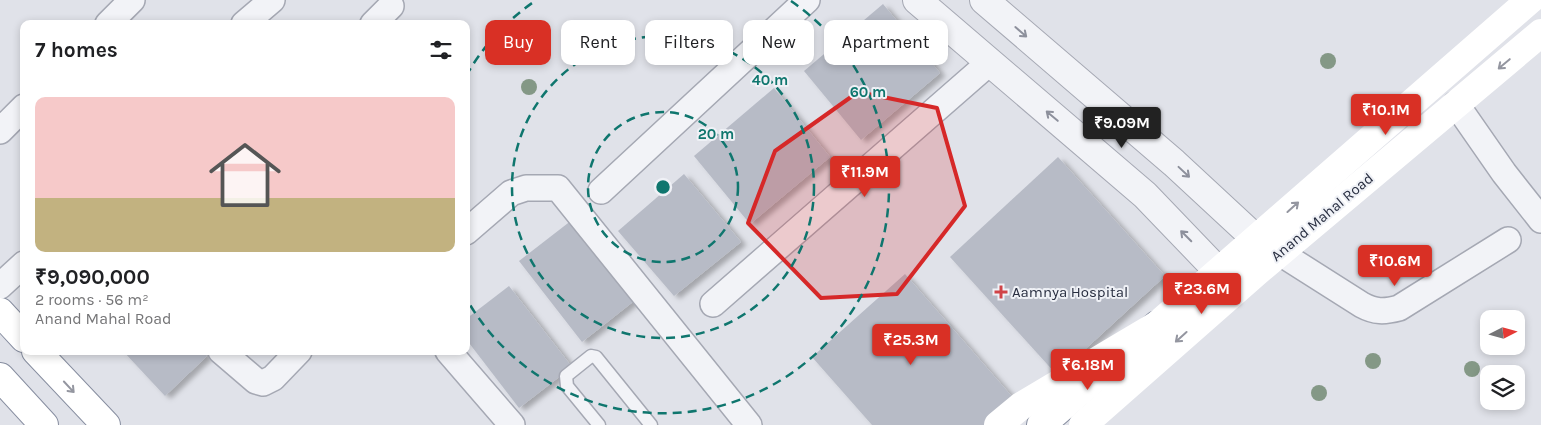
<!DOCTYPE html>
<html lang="en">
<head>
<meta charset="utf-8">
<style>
  :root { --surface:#fff; --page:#f2f2f2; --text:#202124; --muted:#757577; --accent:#d93025 }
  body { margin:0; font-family:Karla,sans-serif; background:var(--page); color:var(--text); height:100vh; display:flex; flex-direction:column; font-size:19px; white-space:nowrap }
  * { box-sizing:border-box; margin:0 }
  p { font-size:16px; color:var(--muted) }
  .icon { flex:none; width:28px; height:28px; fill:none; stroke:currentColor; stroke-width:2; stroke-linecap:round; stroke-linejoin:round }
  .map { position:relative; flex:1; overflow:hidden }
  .details { position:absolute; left:20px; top:20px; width:450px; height:335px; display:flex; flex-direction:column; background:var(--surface); border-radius:10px; box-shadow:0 2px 8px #0003 }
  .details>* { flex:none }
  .guide { position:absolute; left:485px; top:20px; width:475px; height:45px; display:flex; gap:10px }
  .needle { width:32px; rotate:84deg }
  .controls { position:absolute; left:1480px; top:310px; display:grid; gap:10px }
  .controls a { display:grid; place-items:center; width:45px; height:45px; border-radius:10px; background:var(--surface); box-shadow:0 2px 8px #0003; font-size:25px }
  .price { position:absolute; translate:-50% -42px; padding:0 11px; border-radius:5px; background:var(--accent); color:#fff; font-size:16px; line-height:32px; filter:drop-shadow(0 1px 2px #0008) }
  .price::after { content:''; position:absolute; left:50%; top:30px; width:15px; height:11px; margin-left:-8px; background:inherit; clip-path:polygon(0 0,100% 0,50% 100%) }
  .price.on { background:#222; color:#fff }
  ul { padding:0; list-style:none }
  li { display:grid; align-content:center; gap:10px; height:265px; padding:0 15px }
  li span { display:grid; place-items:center; height:155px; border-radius:10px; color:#555 }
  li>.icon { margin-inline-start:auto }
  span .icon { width:90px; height:90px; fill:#fffc; stroke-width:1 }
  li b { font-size:21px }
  h2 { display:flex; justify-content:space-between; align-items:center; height:60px; padding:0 15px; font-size:21px }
  .tag { padding:0 18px; border-radius:10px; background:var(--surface); box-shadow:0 2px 8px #0003; font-size:18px; line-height:45px }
  .tag.on { background:var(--accent); color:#fff }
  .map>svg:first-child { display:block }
  .building { fill:#b7bbc6; filter:url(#shadow) }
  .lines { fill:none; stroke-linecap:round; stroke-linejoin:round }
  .service-casing { stroke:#a5a8b3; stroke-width:15 }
  .minor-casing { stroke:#a5a8b3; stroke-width:28 }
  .tertiary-casing { stroke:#a5a8b3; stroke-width:30 }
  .trunk-casing { stroke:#878ea0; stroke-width:30 }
  .service { stroke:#f2f3f7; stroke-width:12 }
  .minor { stroke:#f2f3f7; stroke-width:25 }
  .tertiary { stroke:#f2f3f7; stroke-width:28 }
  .secondary { stroke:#fff; stroke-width:28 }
  .trunk { stroke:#fff; stroke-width:28 }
  .tree { fill:#849886 }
  .oneway { stroke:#8d909c }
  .oneway2 { stroke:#9496a0 }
  .marked { fill:#d62828; fill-opacity:0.2; stroke:#d62828; stroke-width:4; stroke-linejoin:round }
  .ring { fill:none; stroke:#0f766e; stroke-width:2.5; stroke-dasharray:9 6 }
  .poi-dot { fill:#d04347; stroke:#eff1f6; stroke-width:2 }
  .labels { text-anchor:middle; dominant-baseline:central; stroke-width:4; stroke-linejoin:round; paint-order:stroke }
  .street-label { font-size:15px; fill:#282e40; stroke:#eff1f6 }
  .poi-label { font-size:15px; fill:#282e40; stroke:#eff1f6; text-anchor:start }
  .centre { fill:#0f766e; stroke:#eff1f6; stroke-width:2.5 }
  .ring-label { font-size:15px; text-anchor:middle; font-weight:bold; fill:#0f766e; stroke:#eff1f6; stroke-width:4; stroke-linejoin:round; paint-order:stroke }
</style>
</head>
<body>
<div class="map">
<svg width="1541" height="425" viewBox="0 0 1541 425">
  <defs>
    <filter id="shadow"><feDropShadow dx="5.5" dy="3" stdDeviation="2.5" flood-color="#0004"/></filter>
  </defs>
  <rect width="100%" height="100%" fill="#e0e2e9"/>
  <g class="building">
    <polygon points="883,4 940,73 861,140 804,71"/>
    <polygon points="774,88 830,157 750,224 694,156"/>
    <polygon points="1058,157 1165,276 1057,375 950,257"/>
    <polygon points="684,174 741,242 674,296 618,231"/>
    <polygon points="572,220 634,301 582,342 519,261"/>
    <polygon points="905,274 1015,400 987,425 872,425 812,357"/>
    <polygon points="509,286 572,367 519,408 466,339 466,319"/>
    <polygon points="123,351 203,351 207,356 165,396"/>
  </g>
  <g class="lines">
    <g class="service-casing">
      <polyline id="service" points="599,425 567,386 566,376 591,356 596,357 651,425"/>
    </g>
    <g class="minor-casing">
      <g id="minor">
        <polyline points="108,24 132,0"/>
        <polyline points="244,24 272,0"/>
        <polyline points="373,24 391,6"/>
        <polyline points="1456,104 1504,173 1541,220"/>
        <polyline points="0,131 24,107"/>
        <polyline points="601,191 807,0"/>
        <polyline points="466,232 511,193 526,188 558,188 749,425"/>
        <path d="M 1280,253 L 1362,305 C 1375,312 1384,312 1399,308 L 1508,240"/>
        <polyline points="0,286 24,264"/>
        <polyline points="713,304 989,63"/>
        <polyline points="221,351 256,381 263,383 273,378 299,351"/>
        <polyline points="448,351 512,425"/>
      </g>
    </g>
    <g class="tertiary-casing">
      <g id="tertiary">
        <polyline points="917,0 1145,195 1219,272"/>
        <polyline points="984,0 1174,163 1256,239"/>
      </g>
    </g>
    <g class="trunk-casing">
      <g id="trunk">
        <polyline points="0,312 24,338"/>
        <polyline points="36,351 106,425"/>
        <polyline points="0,377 44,425"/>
        <polyline points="1041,425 1157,325"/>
      </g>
    </g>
    <use href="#service" class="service"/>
    <use href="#minor" class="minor"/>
    <use href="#tertiary" class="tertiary"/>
    <g class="secondary">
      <polyline points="998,425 1021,406 1157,325 1530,0"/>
      <polyline points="1083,425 1258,271 1541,33"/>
    </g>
    <use href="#trunk" class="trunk"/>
  </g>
  <g class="tree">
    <circle cx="1328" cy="61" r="8"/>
    <circle cx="529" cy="87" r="8"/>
    <circle cx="1373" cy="361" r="8"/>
    <circle cx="1472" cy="369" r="8"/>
    <circle cx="1319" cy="393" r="8"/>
  </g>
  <defs><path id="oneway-shaft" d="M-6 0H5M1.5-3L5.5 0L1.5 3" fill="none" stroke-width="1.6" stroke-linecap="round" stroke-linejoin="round" transform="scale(1.25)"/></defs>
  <g class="oneway">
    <use href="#oneway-shaft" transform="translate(1021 32) rotate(41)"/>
    <use href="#oneway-shaft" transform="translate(1052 116) rotate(-140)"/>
    <use href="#oneway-shaft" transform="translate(1184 172) rotate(43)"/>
    <use href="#oneway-shaft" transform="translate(1186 236) rotate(-135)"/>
  </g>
  <g class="oneway2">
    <use href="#oneway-shaft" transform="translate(1504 64) rotate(140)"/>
    <use href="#oneway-shaft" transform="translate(1293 207) rotate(-42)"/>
    <use href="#oneway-shaft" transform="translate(1181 337) rotate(138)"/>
    <use href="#oneway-shaft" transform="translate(69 387) rotate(47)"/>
  </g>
  <path class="marked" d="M 858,92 L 937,108 L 965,206 L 897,294 L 821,298 L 748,223 L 775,151 Z"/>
  <g class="ring">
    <circle cx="663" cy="187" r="75"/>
    <circle cx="663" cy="187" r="151"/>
    <path d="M466 76A226 226 0 0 1 535 1M791 1A226 226 0 1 1 466 298"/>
  </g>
  <path class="poi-dot" d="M998.5 284.5h5v5h5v5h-5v5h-5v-5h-5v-5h5z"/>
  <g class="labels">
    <g class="street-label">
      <text transform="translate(1322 217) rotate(-40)">Anand Mahal Road</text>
    </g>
    <g class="poi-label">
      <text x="1012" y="292">Aamnya Hospital</text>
    </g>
  </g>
  <circle cx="663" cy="187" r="8" class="centre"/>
  <g class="ring-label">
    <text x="770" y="85">40 m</text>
    <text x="868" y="97">60 m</text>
    <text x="716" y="139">20 m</text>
  </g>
</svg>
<div class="controls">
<a><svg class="needle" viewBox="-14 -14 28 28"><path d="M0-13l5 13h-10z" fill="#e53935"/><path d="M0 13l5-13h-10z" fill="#757577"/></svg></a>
<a><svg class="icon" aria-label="layers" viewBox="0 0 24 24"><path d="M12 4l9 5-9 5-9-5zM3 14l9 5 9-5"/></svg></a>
</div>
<b class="price" style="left:1386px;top:136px">₹10.1M</b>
<b class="price on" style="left:1122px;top:149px">₹9.09M</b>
<b class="price" style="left:865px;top:198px">₹11.9M</b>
<b class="price" style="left:1395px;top:287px">₹10.6M</b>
<b class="price" style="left:1202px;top:315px">₹23.6M</b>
<b class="price" style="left:911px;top:366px">₹25.3M</b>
<b class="price" style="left:1088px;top:391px">₹6.18M</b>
<div class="guide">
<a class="tag on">Buy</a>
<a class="tag">Rent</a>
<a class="tag">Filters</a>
<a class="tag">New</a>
<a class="tag">Apartment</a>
</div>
<section class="details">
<h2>7 homes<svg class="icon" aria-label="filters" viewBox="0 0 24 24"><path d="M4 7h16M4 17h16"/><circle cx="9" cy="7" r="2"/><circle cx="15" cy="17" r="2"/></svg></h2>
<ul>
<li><span style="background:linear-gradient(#f6c9c9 65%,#c2b280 0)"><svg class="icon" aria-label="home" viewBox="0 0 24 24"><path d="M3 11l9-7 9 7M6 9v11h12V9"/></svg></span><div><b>₹9,090,000</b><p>2 rooms · 56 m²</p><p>Anand Mahal Road</p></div></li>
</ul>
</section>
</div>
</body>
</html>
